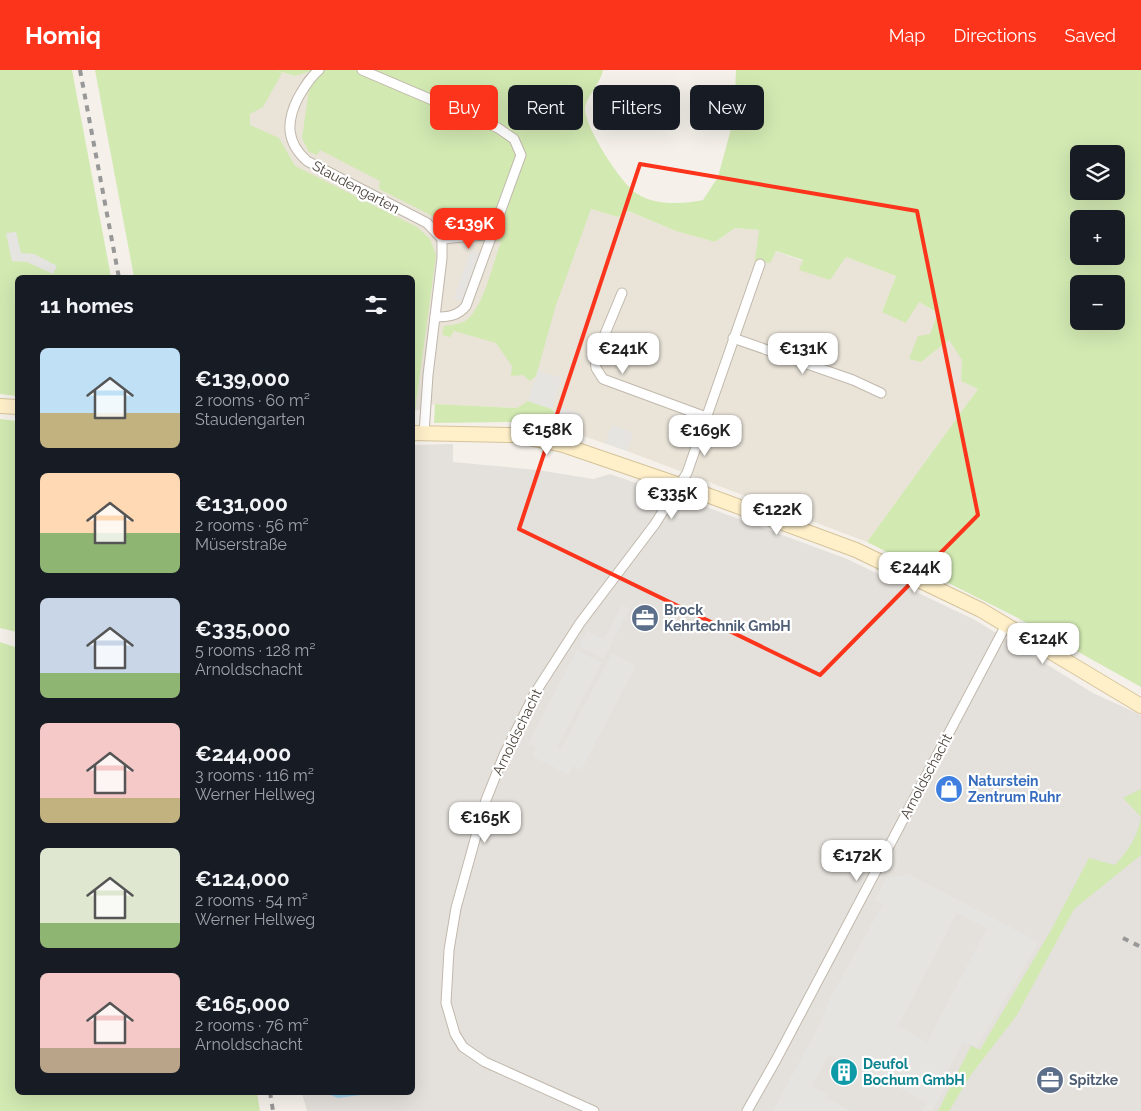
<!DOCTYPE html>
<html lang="en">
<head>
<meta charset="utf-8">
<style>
  :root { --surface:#171b24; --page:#242831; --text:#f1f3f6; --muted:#9ea1a6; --accent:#fb341b }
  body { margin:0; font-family:Raleway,sans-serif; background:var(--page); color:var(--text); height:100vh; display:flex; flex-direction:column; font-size:19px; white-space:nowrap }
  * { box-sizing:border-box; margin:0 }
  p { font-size:16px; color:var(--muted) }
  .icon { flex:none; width:28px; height:28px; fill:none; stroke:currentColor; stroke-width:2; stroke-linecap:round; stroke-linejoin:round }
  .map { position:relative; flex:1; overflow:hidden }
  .drawer { position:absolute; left:15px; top:205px; width:400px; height:820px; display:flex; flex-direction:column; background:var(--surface); border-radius:8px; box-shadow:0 5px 20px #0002 }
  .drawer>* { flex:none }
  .banner { position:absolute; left:430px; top:15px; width:475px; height:45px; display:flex; gap:10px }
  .buttons { position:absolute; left:1070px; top:75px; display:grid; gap:10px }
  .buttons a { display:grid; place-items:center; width:55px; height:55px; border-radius:8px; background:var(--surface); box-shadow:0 5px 20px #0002; font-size:25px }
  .price { position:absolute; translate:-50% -42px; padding:0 11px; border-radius:10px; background:#fff; color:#222; font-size:16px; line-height:32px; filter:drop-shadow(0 1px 2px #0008) }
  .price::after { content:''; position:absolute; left:50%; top:30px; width:15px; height:11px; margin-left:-8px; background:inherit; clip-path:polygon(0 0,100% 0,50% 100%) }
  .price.selected { background:var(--accent); color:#fff }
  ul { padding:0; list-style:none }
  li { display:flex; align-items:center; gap:15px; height:125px; padding:0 25px }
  li span { display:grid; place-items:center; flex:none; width:140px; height:100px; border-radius:8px; color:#555 }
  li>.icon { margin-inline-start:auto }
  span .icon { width:60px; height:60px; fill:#fffc; stroke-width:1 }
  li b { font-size:21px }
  h2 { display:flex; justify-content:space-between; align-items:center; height:60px; padding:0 25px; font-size:21px }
  .pill { padding:0 18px; border-radius:8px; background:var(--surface); box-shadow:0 5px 20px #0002; font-size:18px; line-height:45px }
  .pill.selected { background:var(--accent); color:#fff }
  header { display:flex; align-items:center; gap:30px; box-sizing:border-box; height:70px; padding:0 25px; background:var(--accent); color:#fff }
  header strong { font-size:24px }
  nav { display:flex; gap:28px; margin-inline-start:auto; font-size:18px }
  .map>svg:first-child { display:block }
  .residential { fill:#e9e3d8 }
  .industrial { fill:#e4e0db }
  .green { fill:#d2e9b2; fill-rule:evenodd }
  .parking { fill:#e6e4e1; fill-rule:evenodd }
  .water { fill:#a6d5f1 }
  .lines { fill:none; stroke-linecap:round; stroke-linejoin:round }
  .street-casing { stroke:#c1b8ac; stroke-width:11 }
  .secondary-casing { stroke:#d5c39a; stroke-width:16 }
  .street { stroke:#fff; stroke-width:9 }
  .secondary { stroke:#fff0ca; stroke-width:14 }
  .rail { stroke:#989898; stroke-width:4; stroke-dasharray:6 6; stroke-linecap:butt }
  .marked { fill:none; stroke:#fb341b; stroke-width:4; stroke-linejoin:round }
  .labels { text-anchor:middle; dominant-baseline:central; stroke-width:4.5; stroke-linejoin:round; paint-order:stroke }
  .street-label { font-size:14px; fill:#494138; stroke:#fff }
  .service-label { font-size:14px; font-weight:bold; fill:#4e5e75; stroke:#fff; text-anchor:start }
  .shop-label { font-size:14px; font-weight:bold; fill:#366cbe; stroke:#fff; text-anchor:start }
  .culture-label { font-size:14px; font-weight:bold; fill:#0d838f; stroke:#fff; text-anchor:start }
</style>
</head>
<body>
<header>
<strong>Homiq</strong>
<nav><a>Map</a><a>Directions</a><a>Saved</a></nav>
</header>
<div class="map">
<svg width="1141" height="1041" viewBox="0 0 1141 1041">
  <rect width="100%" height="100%" fill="#f5f1ea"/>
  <polygon class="residential" points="221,0 275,1 295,6 315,0 591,139 618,147 627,141 676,161 715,172 735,158 760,160 775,181 803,191 800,200 846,187 896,206 882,242 919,232 938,243 921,292 949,270 963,290 961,311 978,319 867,472 627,381 551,355 555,343 553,339 529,331 517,338 435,334 415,341 412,208 186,207"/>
  <polygon class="industrial" points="453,374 453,392 538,400 593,409 610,404 709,438 847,489 975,550 1093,623 1141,645 1141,1041 307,1041 302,1023 412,1022 413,375"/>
  <g class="green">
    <polygon points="0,0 72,0 111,207 18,208 17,326 0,324"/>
    <polygon points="95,0 315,0 295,6 277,1 282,3 263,37 250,44 250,55 279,68 295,96 417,157 430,169 436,185 414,349 412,349 412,208 134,207"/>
    <path d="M 315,0 L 603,0 C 601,12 586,28 585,38 C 584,56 621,113 636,123 C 654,136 683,134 703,130 L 718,107 L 734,48 L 736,0 L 1141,0 L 1141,617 L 1016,547 L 867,472 L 978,319 L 961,311 L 962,290 L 949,270 L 921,292 L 909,289 L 918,266 L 930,264 L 938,243 L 919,232 L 906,253 L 882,242 L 896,206 L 846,187 L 830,210 L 799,200 L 803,190 L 776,181 L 770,193 L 755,191 L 759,160 L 735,158 L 715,172 L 676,161 L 628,141 L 618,147 L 591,139 L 556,235 L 536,306 L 530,311 L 523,305 L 511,306 L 512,296 L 496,273 L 454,261 L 450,267 L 442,265 L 444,256 C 453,255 464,254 470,247 C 486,228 492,196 501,172 L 454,157 L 379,119 L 380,111 L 320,80 L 317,85 L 309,82 L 302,68 L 309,19 ZM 1079,84 L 1116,84 L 1116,121 L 1079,121 ZM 1079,149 L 1116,149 L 1116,186 L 1079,186 ZM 1079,214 L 1116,214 L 1116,251 L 1079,251 Z"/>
    <polygon points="528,331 552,339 555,343 551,355 512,352 434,353 435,334 517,338"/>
    <polygon points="0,349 17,351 17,562 0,558"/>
    <polygon points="0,572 18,578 18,1022 257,1023 260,1041 0,1041"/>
    <path d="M 1141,719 L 1141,785 L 1074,839 L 1017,945 L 970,1006 L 949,1041 L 938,1041 L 971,976 L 980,980 L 1050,862 L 1089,788 L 1115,795 C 1128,781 1138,766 1141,747 L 1123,728 Z"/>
  </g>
  <g class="parking">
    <polygon points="16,162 21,183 34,184 57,196 53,204 27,192 12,191 6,163"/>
    <polygon points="471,180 480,184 462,232 454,228"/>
    <polygon points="538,301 562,308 552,339 528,331"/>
    <polygon points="557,336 581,344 575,363 551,355"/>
    <polygon points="612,355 633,363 627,381 605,373"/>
    <polygon points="622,535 630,539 603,589 579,576 587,561 604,569"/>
    <polygon points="577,580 602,593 557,677 561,679 612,583 636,596 581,700 573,696 569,705 532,686 536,678 528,673"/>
    <path d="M 908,804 L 1039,872 L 977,977 L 963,972 L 944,1008 L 948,1012 L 932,1041 L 923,1041 L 927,1032 L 839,987 L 837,989 L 828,985 L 812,1016 L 828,1025 L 827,1028 L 851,1041 L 773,1041 L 819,955 L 830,928 L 883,834 L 875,831 L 886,808 ZM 957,843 L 987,858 L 927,972 L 898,956 Z"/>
  </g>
  <polygon class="water" points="325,1023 376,1023 338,1028"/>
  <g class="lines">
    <g class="street-casing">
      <g id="street">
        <path d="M 319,0 C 309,8 304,18 298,28 C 286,52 286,72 307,91 L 427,153 L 442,169 L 442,188 L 428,305 L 424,363"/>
        <path d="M 362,0 L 498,58 L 514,69 L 521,85 L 466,236 C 458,246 448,247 435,247"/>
        <polyline points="442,169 494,164"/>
        <polyline points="622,223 595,288 596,298 603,309 706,347"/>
        <polyline points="733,268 853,310 881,323"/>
        <polyline points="594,1041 485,992 463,977 455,964 446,933 449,880 456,838 486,730 504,685 535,623 580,553 655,454 687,403 760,194"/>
        <polyline points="747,1041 776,990 1006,555"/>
      </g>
    </g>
    <g class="secondary-casing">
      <g id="secondary">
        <polyline points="0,336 18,337"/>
        <polyline points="412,363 514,365 563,375 680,415 856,480 981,540 1141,636"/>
      </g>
    </g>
    <use href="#street" class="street"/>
    <use href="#secondary" class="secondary"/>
    <g class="rail">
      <polyline points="80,0 119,208"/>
      <polyline points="1123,868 1141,877"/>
      <polyline points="270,1022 273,1041"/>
    </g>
  </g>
  <path class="marked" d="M 640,94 L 917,141 L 978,445 L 820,605 L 519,459 Z"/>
  <defs>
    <g id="office-disc" transform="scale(1.4375)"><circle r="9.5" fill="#5c6f8a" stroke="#fff"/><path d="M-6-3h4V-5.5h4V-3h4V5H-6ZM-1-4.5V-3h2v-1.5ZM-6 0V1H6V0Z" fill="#fff"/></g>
    <g id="shop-disc" transform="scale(1.4375)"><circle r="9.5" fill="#3f7fe0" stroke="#fff"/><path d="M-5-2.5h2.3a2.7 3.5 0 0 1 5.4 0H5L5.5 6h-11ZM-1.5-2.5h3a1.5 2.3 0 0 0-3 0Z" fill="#fff"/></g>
    <g id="building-disc" transform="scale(1.4375)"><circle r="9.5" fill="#0f9aa8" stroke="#fff"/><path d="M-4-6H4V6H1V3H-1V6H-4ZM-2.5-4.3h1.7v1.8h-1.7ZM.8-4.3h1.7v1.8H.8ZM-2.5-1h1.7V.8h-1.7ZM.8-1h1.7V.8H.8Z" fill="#fff"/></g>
  </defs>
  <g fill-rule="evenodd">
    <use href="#office-disc" x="645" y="548"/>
    <use href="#shop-disc" x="949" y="719"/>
    <use href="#building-disc" x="844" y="1002"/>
    <use href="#office-disc" x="1050" y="1010"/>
  </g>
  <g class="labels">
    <g class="street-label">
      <text transform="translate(356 117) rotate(28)">Staudengarten</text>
      <text transform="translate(517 662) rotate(-64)">Arnoldschacht</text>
      <text transform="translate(926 706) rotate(-62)">Arnoldschacht</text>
    </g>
    <g class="service-label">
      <text x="664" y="540">Brock<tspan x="664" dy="16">Kehrtechnik GmbH</tspan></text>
      <text x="1069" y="1010">Spitzke</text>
    </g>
    <g class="shop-label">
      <text x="968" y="711">Naturstein<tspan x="968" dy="16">Zentrum Ruhr</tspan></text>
    </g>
    <g class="culture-label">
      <text x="863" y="994">Deufol<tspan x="863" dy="16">Bochum GmbH</tspan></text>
    </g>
  </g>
</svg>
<div class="buttons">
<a><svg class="icon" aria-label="layers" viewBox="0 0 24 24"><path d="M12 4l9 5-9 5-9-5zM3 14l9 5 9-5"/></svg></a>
<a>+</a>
<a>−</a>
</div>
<b class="price selected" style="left:469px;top:180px">€139K</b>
<b class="price" style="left:623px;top:305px">€241K</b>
<b class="price" style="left:803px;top:305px">€131K</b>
<b class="price" style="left:547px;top:386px">€158K</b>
<b class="price" style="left:705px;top:387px">€169K</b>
<b class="price" style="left:672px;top:450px">€335K</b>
<b class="price" style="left:777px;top:466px">€122K</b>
<b class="price" style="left:915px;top:524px">€244K</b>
<b class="price" style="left:1043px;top:595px">€124K</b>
<b class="price" style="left:485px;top:774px">€165K</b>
<b class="price" style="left:857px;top:812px">€172K</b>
<div class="banner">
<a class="pill selected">Buy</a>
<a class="pill">Rent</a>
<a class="pill">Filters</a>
<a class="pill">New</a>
</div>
<section class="drawer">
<h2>11 homes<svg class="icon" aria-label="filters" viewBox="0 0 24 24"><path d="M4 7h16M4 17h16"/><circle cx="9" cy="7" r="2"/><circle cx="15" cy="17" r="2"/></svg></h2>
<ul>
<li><span style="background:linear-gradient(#bfe0f5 65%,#c2b280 0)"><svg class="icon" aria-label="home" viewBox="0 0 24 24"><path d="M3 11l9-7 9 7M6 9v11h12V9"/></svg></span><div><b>€139,000</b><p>2 rooms · 60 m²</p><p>Staudengarten</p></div></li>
<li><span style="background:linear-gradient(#ffd9b3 60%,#8fb573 0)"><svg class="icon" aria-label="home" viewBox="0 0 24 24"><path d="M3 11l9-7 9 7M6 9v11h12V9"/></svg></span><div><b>€131,000</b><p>2 rooms · 56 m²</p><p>Müserstraße</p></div></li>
<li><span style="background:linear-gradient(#c9d6e8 75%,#8fb573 0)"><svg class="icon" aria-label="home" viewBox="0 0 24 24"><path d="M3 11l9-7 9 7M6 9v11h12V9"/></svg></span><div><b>€335,000</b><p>5 rooms · 128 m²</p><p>Arnoldschacht</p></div></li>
<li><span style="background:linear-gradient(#f6c9c9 75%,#c2b280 0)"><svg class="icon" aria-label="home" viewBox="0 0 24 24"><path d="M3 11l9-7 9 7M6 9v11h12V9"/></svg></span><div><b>€244,000</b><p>3 rooms · 116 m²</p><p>Werner Hellweg</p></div></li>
<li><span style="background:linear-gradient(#dfe7d0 75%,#8fb573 0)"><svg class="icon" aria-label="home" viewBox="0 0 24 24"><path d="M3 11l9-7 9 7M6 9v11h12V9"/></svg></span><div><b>€124,000</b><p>2 rooms · 54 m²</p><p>Werner Hellweg</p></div></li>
<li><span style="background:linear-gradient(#f6c9c9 75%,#b9a48a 0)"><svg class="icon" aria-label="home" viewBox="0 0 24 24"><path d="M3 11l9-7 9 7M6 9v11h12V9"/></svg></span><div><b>€165,000</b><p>2 rooms · 76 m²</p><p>Arnoldschacht</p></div></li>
</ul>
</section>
</div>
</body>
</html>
